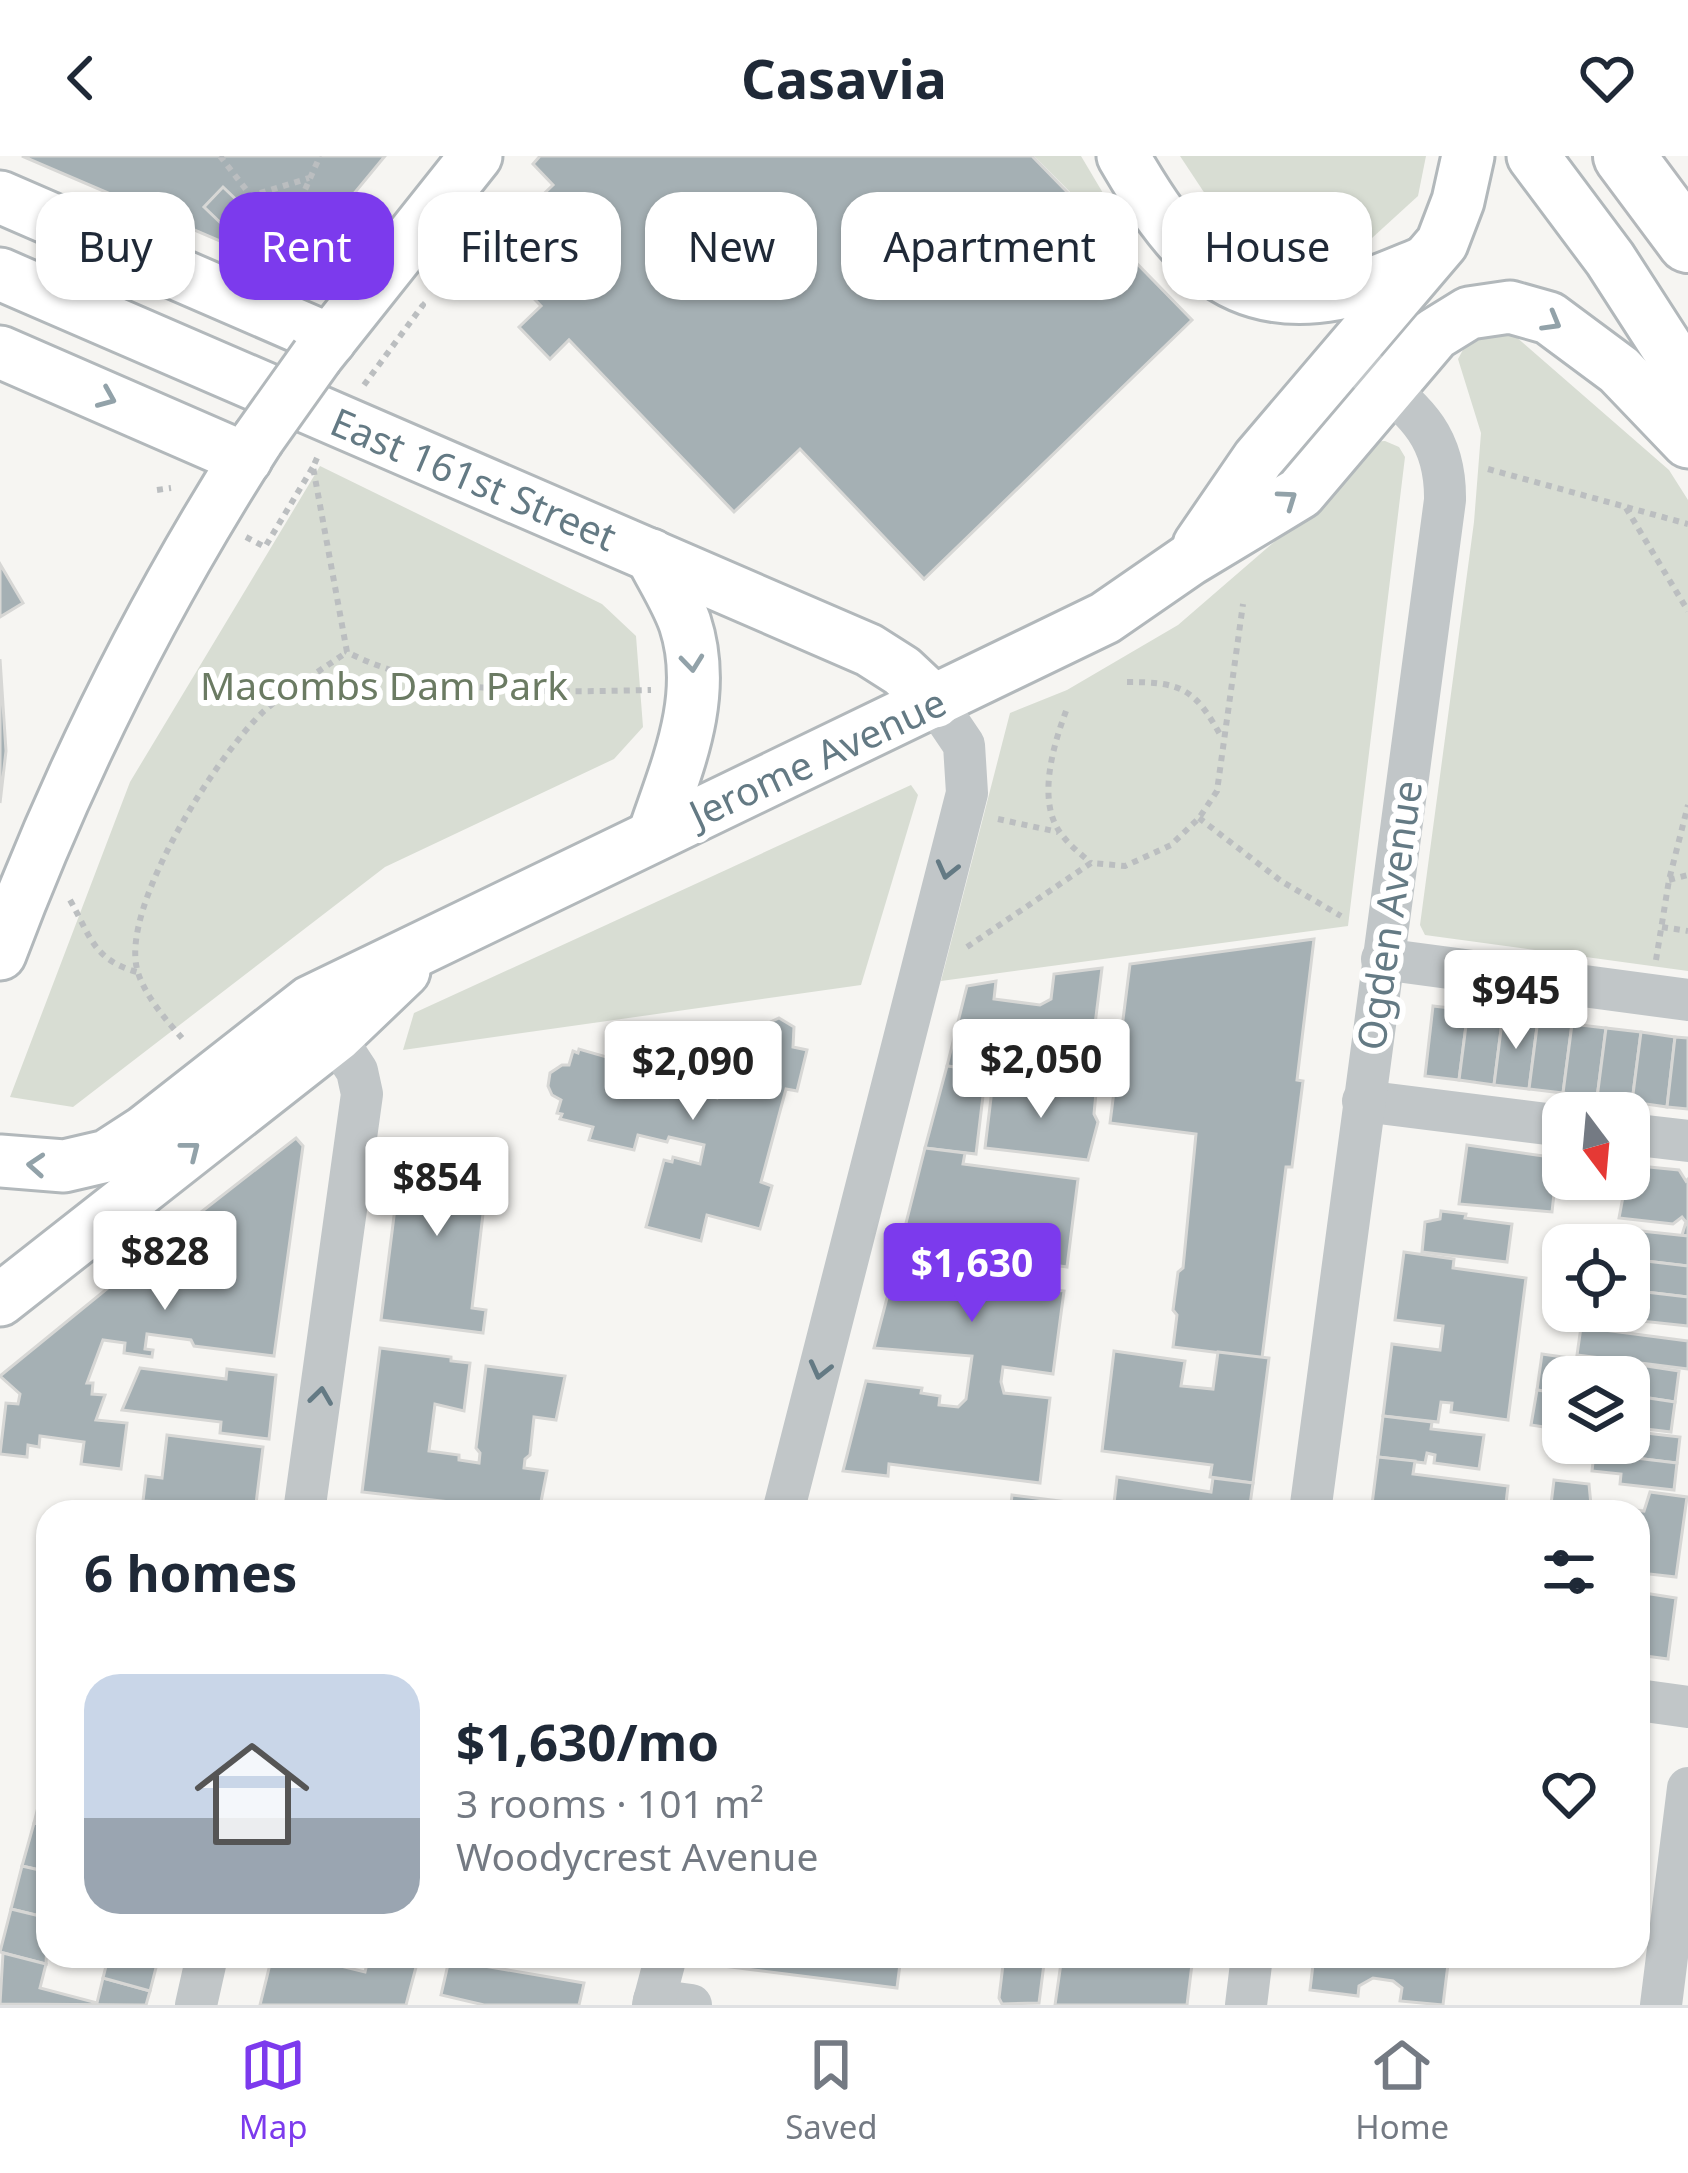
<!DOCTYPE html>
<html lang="en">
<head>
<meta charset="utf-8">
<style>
  :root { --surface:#fff; --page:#f6f6f7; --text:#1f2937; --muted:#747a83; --line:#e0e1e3; --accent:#7c3aed }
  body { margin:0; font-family:"Noto Sans",sans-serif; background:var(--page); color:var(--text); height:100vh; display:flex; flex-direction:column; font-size:45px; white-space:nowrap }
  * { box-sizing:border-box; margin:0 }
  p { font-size:39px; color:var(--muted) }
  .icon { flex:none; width:66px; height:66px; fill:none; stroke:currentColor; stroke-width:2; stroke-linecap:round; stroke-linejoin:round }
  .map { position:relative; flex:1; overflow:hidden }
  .side { position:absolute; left:36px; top:1344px; width:1614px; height:468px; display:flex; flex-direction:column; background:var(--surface); border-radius:36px; box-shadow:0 3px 9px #0004 }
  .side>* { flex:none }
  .hud { position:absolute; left:36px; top:36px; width:1617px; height:108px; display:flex; gap:24px }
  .needle { width:78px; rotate:164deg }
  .controls { position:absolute; left:1542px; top:936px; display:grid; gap:24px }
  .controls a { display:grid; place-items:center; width:108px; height:108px; border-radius:24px; background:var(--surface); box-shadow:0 3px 9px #0004; font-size:60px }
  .price { position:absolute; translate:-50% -102px; padding:0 27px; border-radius:12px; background:#fff; color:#222; font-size:39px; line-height:78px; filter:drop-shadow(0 3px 6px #0008) }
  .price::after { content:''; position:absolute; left:50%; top:72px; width:36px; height:27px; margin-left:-18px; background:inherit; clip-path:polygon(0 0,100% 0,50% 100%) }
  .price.active { background:var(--accent); color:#fff }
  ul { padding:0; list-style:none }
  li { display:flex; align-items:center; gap:36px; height:300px; padding:0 48px }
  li+li { border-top:3px solid var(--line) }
  li span { display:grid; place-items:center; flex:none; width:336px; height:240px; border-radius:36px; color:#555 }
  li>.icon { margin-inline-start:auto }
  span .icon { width:144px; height:144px; fill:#fffc; stroke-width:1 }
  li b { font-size:51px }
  h2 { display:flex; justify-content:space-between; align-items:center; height:144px; padding:0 48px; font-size:51px }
  .chip { padding:0 42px; border-radius:36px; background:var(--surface); box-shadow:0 3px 9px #0004; font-size:42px; line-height:108px }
  .chip.active { background:var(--accent); color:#fff }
  header { display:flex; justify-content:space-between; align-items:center; height:156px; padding:0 48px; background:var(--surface); font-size:54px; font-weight:700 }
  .tabs { display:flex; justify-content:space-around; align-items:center; height:168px; border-top:3px solid var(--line); background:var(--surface); font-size:33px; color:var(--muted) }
  .tabs a { display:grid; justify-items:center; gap:6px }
  .tabs .active { color:var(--accent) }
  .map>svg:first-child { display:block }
  .green { fill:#d8ddd3 }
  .building { fill:#a5b0b4; stroke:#d7d7d5; stroke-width:3 }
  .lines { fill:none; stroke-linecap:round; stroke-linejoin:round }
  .major-casing { stroke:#b2b8bb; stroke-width:57 }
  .highway-casing { stroke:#b4b8bb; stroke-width:66 }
  .path { stroke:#bbbec0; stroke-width:6; stroke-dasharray:6 6; stroke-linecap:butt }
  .minor { stroke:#c1c6c8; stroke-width:42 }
  .major { stroke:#fff; stroke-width:51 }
  .highway { stroke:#fff; stroke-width:60 }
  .major-bridge-casing { stroke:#b2b8bb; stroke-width:57; stroke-linecap:butt }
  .major-bridge { stroke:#fff; stroke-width:51 }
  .oneway { stroke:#92a2a9 }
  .oneway2 { stroke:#647a84 }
  .labels { text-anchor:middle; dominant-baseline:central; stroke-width:12; stroke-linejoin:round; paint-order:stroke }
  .street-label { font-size:39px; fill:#647a84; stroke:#fff }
  .park-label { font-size:39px; fill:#6b7b63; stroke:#fff }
</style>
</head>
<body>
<header><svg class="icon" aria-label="back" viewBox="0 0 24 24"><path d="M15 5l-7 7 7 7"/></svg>Casavia<svg class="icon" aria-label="heart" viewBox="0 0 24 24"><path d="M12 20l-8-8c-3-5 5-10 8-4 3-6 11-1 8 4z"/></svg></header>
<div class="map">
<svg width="1688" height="1849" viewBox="0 0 1688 1849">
  <rect width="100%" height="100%" fill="#f6f5f2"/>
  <g class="green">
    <polygon points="1034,0 1081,0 1126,76 1118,84"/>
    <polygon points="1180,0 1426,0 1418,40 1372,82 1320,98 1281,97 1254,84 1217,56"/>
    <polygon points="1507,173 1669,314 1688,344 1688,815 1425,779 1420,769 1474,366 1481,277 1458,203 1471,179"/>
    <polygon points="1385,285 1399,291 1405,301 1348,770 941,825 1010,557 1067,534 1178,469 1295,368 1368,286"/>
    <polygon points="320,310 602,448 636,480 643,571 614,603 385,711 73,951 10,941 130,626"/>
    <polygon points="911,629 918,639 861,829 403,894 414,857"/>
  </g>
  <g class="building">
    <polygon points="22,0 385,0 290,115"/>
    <polygon points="540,0 1032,0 1192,164 924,423 800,293 734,356 569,184 550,203 519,171 541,150 486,93 553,29 533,8"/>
    <polygon points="223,31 268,74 249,94 204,51"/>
    <polygon points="0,408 23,447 0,461"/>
    <polygon points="0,503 6,595 0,647"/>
    <polygon points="1314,783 1297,924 1303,925 1292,1011 1286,1011 1262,1202 1173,1191 1177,1159 1173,1154 1178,1116 1183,1112 1196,978 1110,967 1130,808"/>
    <polygon points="1102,812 1089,917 997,905 995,916 947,910 967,830 996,825 994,843 1040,849 1051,843 1054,818"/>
    <polygon points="1433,850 1468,854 1459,924 1425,920"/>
    <polygon points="1468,854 1503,858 1494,929 1459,924"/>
    <polygon points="1503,858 1538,863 1529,933 1494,929"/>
    <polygon points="779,862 794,871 793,891 807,894 797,935 786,933 761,1026 772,1030 760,1073 707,1059 701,1085 646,1071 664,1004 672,1006 673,1001 700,1008 704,989 669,981 667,986 638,979 634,994 589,984 593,971 560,963 562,958 557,957 561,944 552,939 548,930 550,917 562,909 569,909 573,895 578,897 579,893 676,921 673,930 717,942 724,916 706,911 717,871 760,882 766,868"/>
    <polygon points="1538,863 1572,868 1563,937 1529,933"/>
    <polygon points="1572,868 1606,872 1597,942 1563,937"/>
    <polygon points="1606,872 1641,876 1632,946 1597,942"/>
    <polygon points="1641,876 1675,881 1667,951 1632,946"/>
    <polygon points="1675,881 1688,882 1688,953 1667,951"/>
    <polygon points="947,910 986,915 976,998 925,992"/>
    <polygon points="993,925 1096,937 1094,958 1098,966 1088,1004 985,992"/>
    <polygon points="296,982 303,990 274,1200 194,1190 191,1184 147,1178 145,1193 153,1194 152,1201 124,1197 125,1187 103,1184 87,1227 93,1227 92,1238 105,1239 96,1264 127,1267 121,1313 81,1308 84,1286 40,1280 39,1291 28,1289 27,1301 0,1298 6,1247 18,1248 20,1238 0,1220 168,1083 191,1111 189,1123 209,1125 212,1098 187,1067"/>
    <polygon points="403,988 490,998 472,1152 486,1154 483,1177 381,1164"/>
    <polygon points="1467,989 1558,1002 1552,1056 1459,1048"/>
    <polygon points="925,992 965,997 963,1008 1078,1023 1067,1111 1018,1104 1014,1129 1064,1135 1053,1218 1003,1211 1001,1226 1004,1237 1050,1242 1040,1327 889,1308 888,1320 843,1315 866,1225 922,1232 921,1237 940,1240 939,1249 958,1251 966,1243 972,1200 874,1192 894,1115 949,1122 948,1128 960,1129 959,1137 982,1140 987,1094 902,1083"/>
    <polygon points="1629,1009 1679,1014 1686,1025 1688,1023 1688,1080 1682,1079 1686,1066 1682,1061 1673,1068 1619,1062"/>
    <polygon points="1441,1055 1466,1058 1465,1062 1512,1068 1507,1106 1422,1096 1425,1066 1440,1063"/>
    <polygon points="1613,1072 1688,1080 1688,1110 1629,1103 1629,1089 1611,1089"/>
    <polygon points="1404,1096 1454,1103 1453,1112 1526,1122 1508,1264 1451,1256 1452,1247 1441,1246 1438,1266 1383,1260 1392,1188 1440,1194 1443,1170 1395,1164"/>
    <polygon points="1629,1103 1688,1110 1688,1141 1629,1134"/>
    <polygon points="1629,1134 1688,1141 1688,1170 1603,1161 1604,1155 1629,1155"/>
    <polygon points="1581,1171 1688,1185 1688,1213 1577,1199"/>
    <polygon points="380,1192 451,1201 451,1205 470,1207 464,1255 435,1248 429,1295 459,1299 459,1304 479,1307 480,1297 476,1292 486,1210 565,1220 556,1264 534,1261 530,1299 525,1303 524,1312 547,1315 539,1356 362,1336"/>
    <polygon points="1114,1195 1185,1205 1181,1230 1213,1233 1218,1196 1269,1202 1253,1327 1210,1321 1212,1309 1102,1295"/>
    <polygon points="1542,1198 1577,1203 1574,1221 1563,1221 1563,1238 1537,1234"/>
    <polygon points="1588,1201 1679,1215 1675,1246 1629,1239 1629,1221 1585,1221"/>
    <polygon points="140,1212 226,1223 227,1213 276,1219 269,1283 220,1277 221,1266 122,1254"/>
    <polygon points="1537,1234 1563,1238 1563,1274 1531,1269"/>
    <polygon points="1629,1239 1675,1246 1671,1276 1629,1271"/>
    <polygon points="1383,1260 1432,1266 1431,1273 1484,1279 1479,1313 1434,1307 1435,1299 1427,1297 1425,1307 1378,1301"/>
    <polygon points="1629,1275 1680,1281 1677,1307 1594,1297 1596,1287 1629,1287"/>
    <polygon points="167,1279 263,1291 255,1356 157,1356 159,1346 143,1345 146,1320 162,1322"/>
    <polygon points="1594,1297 1677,1307 1674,1334 1620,1328 1621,1318 1592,1315"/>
    <polygon points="1378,1301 1415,1305 1413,1318 1508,1330 1505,1356 1371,1356"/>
    <polygon points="1117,1321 1211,1336 1213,1322 1253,1327 1249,1356 1113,1356"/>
    <polygon points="1554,1324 1589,1328 1591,1349 1644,1355 1650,1336 1687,1341 1676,1421 1640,1417 1638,1356 1550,1356"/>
    <polygon points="1012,1339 1092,1349 1091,1356 1010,1356"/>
    <polygon points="1638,1436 1676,1442 1668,1503 1638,1499"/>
    <polygon points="45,1623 48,1623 48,1670 34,1667"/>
    <polygon points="34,1667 48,1670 48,1716 22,1710"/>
    <polygon points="22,1710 48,1716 48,1762 11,1753"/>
    <polygon points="11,1753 48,1762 46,1808 0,1796"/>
    <polygon points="3,1797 46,1808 40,1832 97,1847 103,1822 150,1835 146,1849 0,1848"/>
    <polygon points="100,1800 159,1800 150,1835 103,1822 108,1802"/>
    <polygon points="272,1800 334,1800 332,1808 365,1816 369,1800 419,1800 406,1849 260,1849"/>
    <polygon points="718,1800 901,1800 897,1832 715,1809"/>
    <polygon points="1004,1800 1045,1800 1039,1847 1002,1848 999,1842"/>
    <polygon points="1062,1800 1193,1800 1187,1849 1055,1849"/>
    <polygon points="1314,1800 1449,1800 1443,1849 1400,1845 1402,1832 1393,1825 1373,1822 1359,1830 1358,1840 1310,1834"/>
    <polygon points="449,1804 584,1827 579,1849 484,1849 441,1839"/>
  </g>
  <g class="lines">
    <g class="major-casing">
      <g id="major">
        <path d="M 1123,0 C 1173,86 1224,159 1336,138 C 1366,132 1395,118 1423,107"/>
        <polyline points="1533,0 1610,103 1688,224"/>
        <polyline points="0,41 330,184"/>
        <polyline points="0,118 869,494 902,515 935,546"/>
        <polyline points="0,196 246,303"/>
        <polyline points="317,200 476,0"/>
        <polyline points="1199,389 1258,303 1442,87 1458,45 1468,0"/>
        <path d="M 651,399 C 662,421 677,444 685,467 C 709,540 677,610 654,678"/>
        <path d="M 0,798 C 68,617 154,445 258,283"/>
        <polyline points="0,1005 64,1010 107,1000 144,976 310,846 1105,462 1189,404 1300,337 1435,178 1469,157 1510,151 1549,162 1619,214 1688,286"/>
        <polyline points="0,1144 336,880 404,815"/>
      </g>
    </g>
    <g class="highway-casing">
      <polyline id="highway" points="1624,0 1688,86"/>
    </g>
    <g class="path">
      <polyline points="220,0 251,40 309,22"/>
      <polyline points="271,110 320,0"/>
      <polyline points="364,229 423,149 417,144"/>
      <path d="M 317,302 L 313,311 L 347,496 C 434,541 555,536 651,534"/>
      <polyline points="1488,313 1688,368"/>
      <polyline points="157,334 171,332"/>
      <polyline points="1626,352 1688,455"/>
      <polyline points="246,381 265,391 313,311"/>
      <path d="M 1127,526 C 1183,526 1195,533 1222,582"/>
      <path d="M 1066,555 C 1053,590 1036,647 1062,679 C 1070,690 1081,698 1091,707"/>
      <polyline points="1199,662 1281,725 1341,760"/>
      <polyline points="998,663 1058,676"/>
      <polyline points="1669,724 1688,719"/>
      <path d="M 70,744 C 90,779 93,804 137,816"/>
      <polyline points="1662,771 1688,775"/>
      <polyline points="967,791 1091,707 1125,710 1171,689 1199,662 1217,635 1243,448"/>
      <polyline points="1656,804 1669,724 1688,649"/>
      <path d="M 182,882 C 165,863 143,837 137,813 C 121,749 217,599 264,555 C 289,533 320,515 347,496"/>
    </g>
    <g class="minor">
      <polyline points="1382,803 1688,844"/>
      <polyline points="1363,945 1563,970"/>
      <polyline points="1629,978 1688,985"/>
      <polyline points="304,1356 362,938 357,915 319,857"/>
      <polyline points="783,1356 967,637 964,589 935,546"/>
      <path d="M 1310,1356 L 1445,344 C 1446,275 1410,252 1363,212"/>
      <polyline points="1638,1544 1688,1551"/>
      <polyline points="654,1844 691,1849"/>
      <polyline points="196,1849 207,1800"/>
      <polyline points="653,1849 666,1800"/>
      <polyline points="1246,1849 1252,1800"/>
      <polyline points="1661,1849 1688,1632"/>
    </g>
    <use href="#major" class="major"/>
    <use href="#highway" class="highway"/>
    <g class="major-bridge-casing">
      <polyline id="major-bridge" points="258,283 317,200"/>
    </g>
    <use href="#major-bridge" class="major-bridge"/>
  </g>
  <defs><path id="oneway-chevron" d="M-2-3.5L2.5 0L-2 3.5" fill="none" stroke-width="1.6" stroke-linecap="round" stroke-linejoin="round" transform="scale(3)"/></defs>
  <g class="oneway">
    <use href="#oneway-chevron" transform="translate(1552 166) rotate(30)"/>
    <use href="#oneway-chevron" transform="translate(107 242) rotate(23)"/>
    <use href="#oneway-chevron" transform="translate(1288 343) rotate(-35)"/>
    <use href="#oneway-chevron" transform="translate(692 507) rotate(84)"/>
    <use href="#oneway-chevron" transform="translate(191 994) rotate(-38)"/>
    <use href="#oneway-chevron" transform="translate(36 1009) rotate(-176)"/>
  </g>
  <g class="oneway2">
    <use href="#oneway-chevron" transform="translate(947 714) rotate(104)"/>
    <use href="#oneway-chevron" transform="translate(820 1214) rotate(104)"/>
    <use href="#oneway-chevron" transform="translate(321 1240) rotate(-82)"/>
  </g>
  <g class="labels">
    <g class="street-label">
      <text transform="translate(474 322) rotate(23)">East 161st Street</text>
      <text transform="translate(817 601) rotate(-25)">Jerome Avenue</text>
      <text transform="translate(1388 759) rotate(-82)">Ogden Avenue</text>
    </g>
    <g class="park-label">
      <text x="384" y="528">Macombs Dam Park</text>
    </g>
  </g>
</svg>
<div class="controls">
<a><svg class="needle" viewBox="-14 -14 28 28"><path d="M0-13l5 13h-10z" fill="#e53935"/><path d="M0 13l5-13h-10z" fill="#747a83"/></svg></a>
<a><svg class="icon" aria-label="locate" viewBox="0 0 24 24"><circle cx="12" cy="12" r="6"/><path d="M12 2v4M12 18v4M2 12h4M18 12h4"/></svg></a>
<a><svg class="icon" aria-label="layers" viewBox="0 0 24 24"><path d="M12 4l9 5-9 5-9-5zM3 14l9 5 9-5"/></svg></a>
</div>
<b class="price" style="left:1516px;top:896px">$945</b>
<b class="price" style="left:1041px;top:965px">$2,050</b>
<b class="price" style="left:693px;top:967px">$2,090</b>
<b class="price" style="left:437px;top:1083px">$854</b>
<b class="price" style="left:165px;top:1157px">$828</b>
<b class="price active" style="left:972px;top:1169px">$1,630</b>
<div class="hud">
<a class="chip">Buy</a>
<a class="chip active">Rent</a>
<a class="chip">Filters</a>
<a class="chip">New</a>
<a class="chip">Apartment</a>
<a class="chip">House</a>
</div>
<section class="side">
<h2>6 homes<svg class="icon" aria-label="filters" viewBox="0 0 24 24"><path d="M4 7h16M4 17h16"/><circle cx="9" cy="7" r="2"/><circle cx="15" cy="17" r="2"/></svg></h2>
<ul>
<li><span style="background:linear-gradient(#c9d6e8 60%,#9aa5b1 0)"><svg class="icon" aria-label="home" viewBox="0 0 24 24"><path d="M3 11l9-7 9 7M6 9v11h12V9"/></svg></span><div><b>$1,630/mo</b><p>3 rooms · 101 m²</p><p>Woodycrest Avenue</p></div><svg class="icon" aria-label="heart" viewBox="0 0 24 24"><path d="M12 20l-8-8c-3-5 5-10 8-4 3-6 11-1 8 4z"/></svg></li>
</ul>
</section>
</div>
<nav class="tabs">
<a class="active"><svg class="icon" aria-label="map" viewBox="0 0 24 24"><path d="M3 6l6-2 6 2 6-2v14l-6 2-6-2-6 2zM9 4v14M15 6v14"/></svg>Map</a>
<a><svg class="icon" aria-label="saved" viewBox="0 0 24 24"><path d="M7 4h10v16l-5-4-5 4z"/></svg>Saved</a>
<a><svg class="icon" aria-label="home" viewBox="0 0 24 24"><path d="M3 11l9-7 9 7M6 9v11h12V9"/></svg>Home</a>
</nav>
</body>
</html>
